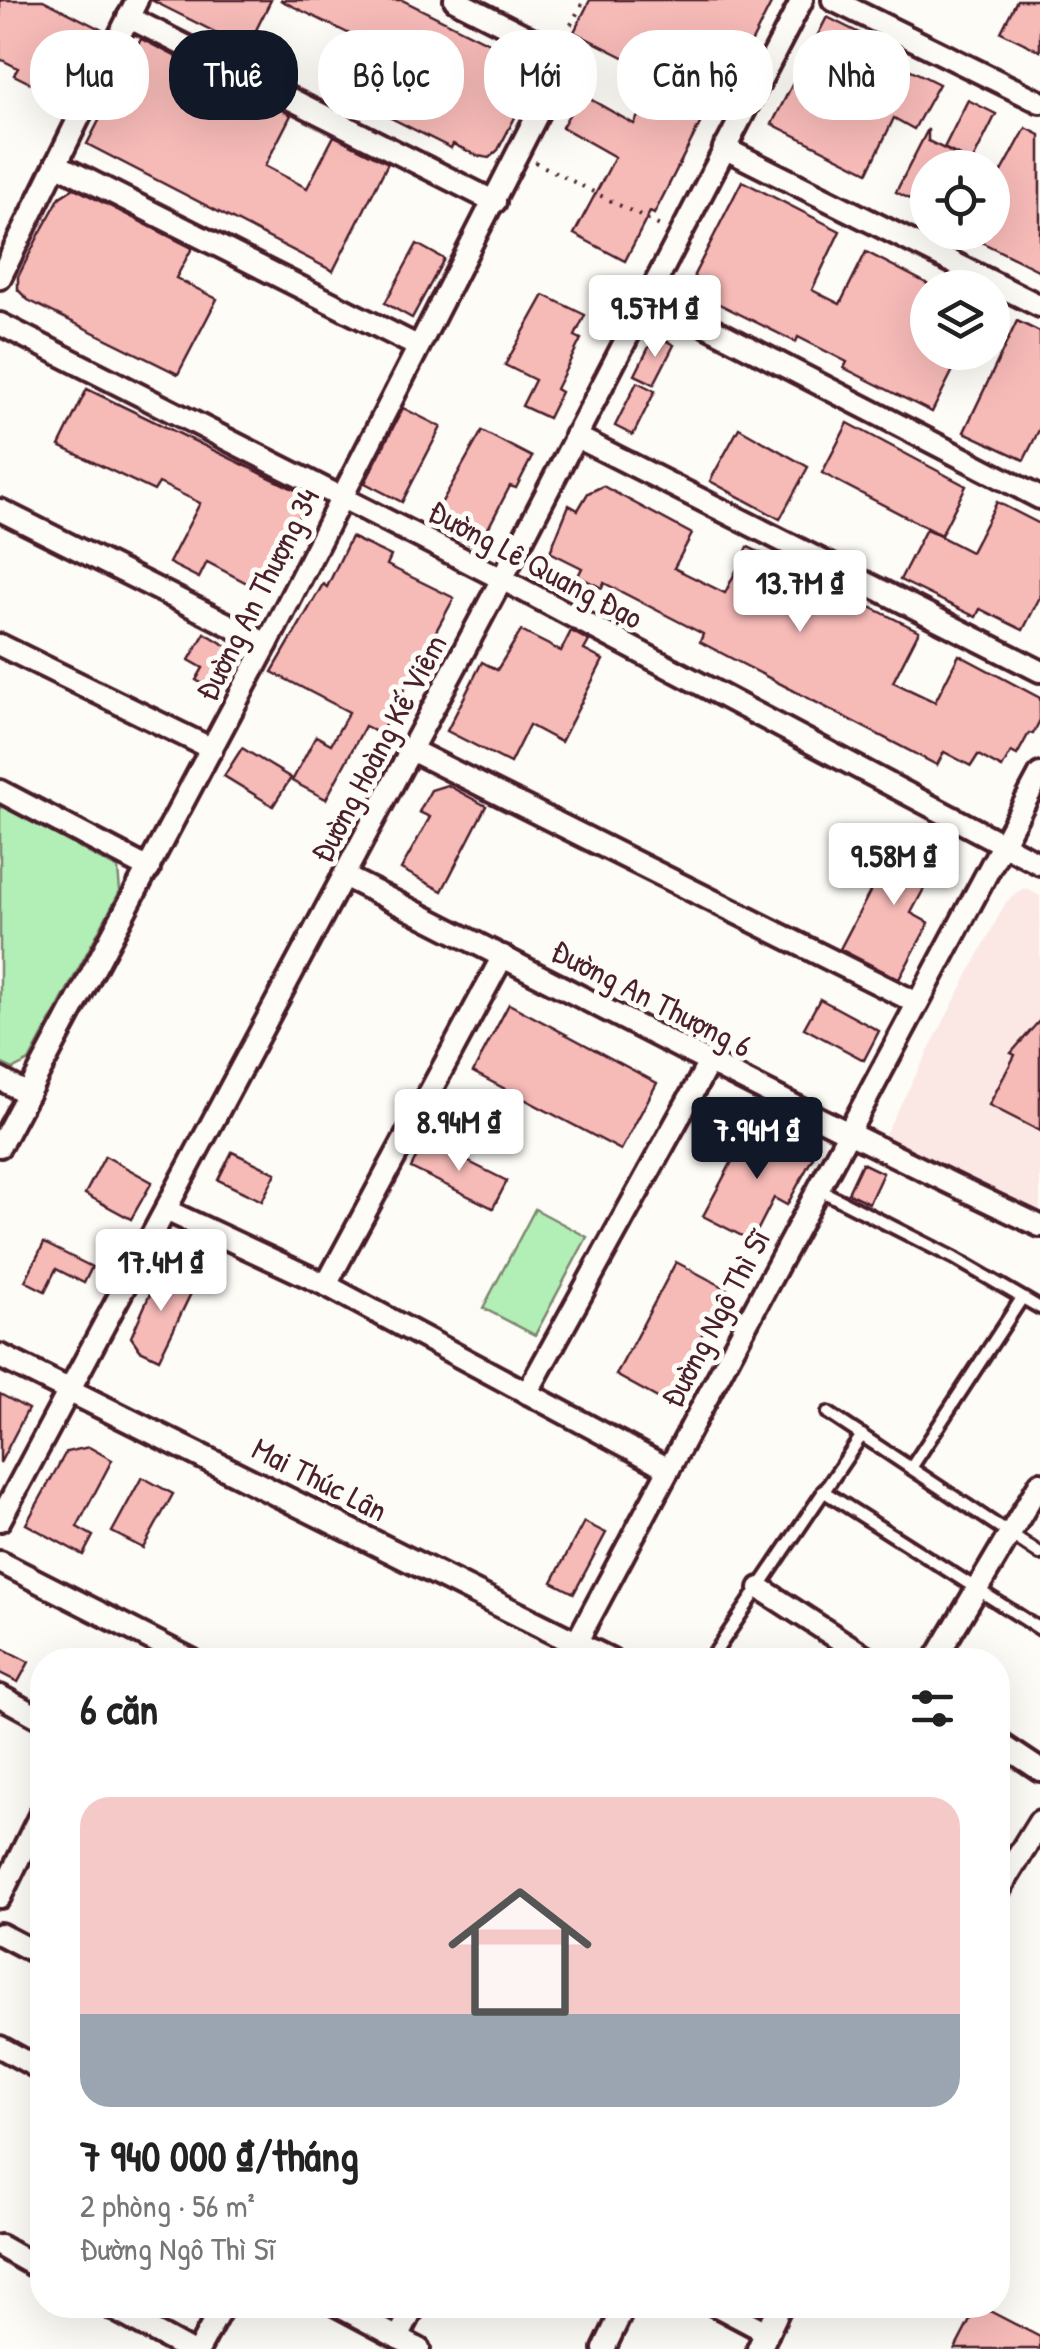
<!DOCTYPE html>
<html lang="vi">
<head>
<meta charset="utf-8">
<style>
  :root { --surface:#fff; --page:#f6f6f6; --text:#222; --muted:#767676; --accent:#111827 }
  body { margin:0; font-family:"Patrick Hand",sans-serif; background:var(--page); color:var(--text); height:100vh; display:flex; flex-direction:column; font-size:38px; white-space:nowrap }
  * { box-sizing:border-box; margin:0 }
  p { font-size:32px; color:var(--muted) }
  .icon { flex:none; width:55px; height:55px; fill:none; stroke:currentColor; stroke-width:2; stroke-linecap:round; stroke-linejoin:round }
  .map { position:relative; flex:1; overflow:hidden }
  .panel { position:absolute; left:30px; top:1648px; width:980px; height:670px; display:flex; flex-direction:column; background:var(--surface); border-radius:40px; box-shadow:0 10px 40px #0002 }
  .panel>* { flex:none }
  .top-card { position:absolute; left:30px; top:30px; width:980px; height:90px; display:flex; gap:20px }
  .fabs { position:absolute; left:910px; top:150px; display:grid; gap:20px }
  .fabs a { display:grid; place-items:center; width:100px; height:100px; border-radius:50%; background:var(--surface); box-shadow:0 10px 40px #0002; font-size:50px }
  .price { position:absolute; translate:-50% -85px; padding:0 22px; border-radius:10px; background:#fff; color:#222; font-size:32px; line-height:65px; filter:drop-shadow(0 2px 5px #0008) }
  .price::after { content:''; position:absolute; left:50%; top:60px; width:30px; height:22px; margin-left:-15px; background:inherit; clip-path:polygon(0 0,100% 0,50% 100%) }
  .price.active { background:var(--accent); color:#fff }
  ul { padding:0; list-style:none }
  li { display:grid; align-content:center; gap:20px; height:530px; padding:0 50px }
  li span { display:grid; place-items:center; height:310px; border-radius:30px; color:#555 }
  li>.icon { margin-inline-start:auto }
  span .icon { width:180px; height:180px; fill:#fffc; stroke-width:1 }
  li b { font-size:42px }
  h2 { display:flex; justify-content:space-between; align-items:center; height:120px; padding:0 50px; font-size:42px }
  .pill { padding:0 35px; border-radius:40px; background:var(--surface); box-shadow:0 10px 40px #0002; font-size:35px; line-height:90px }
  .pill.active { background:var(--accent); color:#fff }
  .map>svg:first-child { display:block }
  .built { fill:#fbe8e4 }
  .green { fill:#b1efb6; stroke:#7e8770; stroke-width:2.5 }
  .building { fill:#f6bab7; stroke:#4a1f2b; stroke-width:2.5 }
  .lines { fill:none; stroke-linecap:round; stroke-linejoin:round }
  .service-casing { stroke:#4a1f2b; stroke-width:18 }
  .minor-casing { stroke:#4a1f2b; stroke-width:28 }
  .tertiary-casing { stroke:#4a1f2b; stroke-width:30 }
  .path { stroke:#4a1f2b; stroke-width:4; stroke-dasharray:2.5 8; stroke-linecap:butt }
  .service { stroke:#fdfcf7; stroke-width:10 }
  .minor { stroke:#fdfcf7; stroke-width:20 }
  .tertiary { stroke:#fdfcf7; stroke-width:22 }
  .labels { text-anchor:middle; dominant-baseline:central; stroke-width:10; stroke-linejoin:round; paint-order:stroke }
  .street-label { font-size:32px; fill:#4a1f2b; stroke:#fdfcf7 }
</style>
</head>
<body>
<div class="map">
<svg width="1040" height="2349" viewBox="0 0 1040 2349">
  <rect width="100%" height="100%" fill="#fdfcf7"/>
  <filter id="ink" filterUnits="userSpaceOnUse"><feTurbulence type="fractalNoise" baseFrequency=".01" numOctaves="2"/><feDisplacementMap in="SourceGraphic" scale="20" xChannelSelector="R" yChannelSelector="G"/><feConvolveMatrix kernelMatrix="1 2 1 2 8 2 1 2 1" color-interpolation-filters="sRGB"/></filter>
  <g filter="url(#ink)">
    <polygon class="built" points="1025,888 1040,896 1040,1213 884,1136 1006,902"/>
    <g class="green">
      <polygon points="0,805 118,869 120,891 29,1061 13,1069 0,1063"/>
      <polygon points="535,1209 587,1237 535,1335 483,1308"/>
    </g>
    <g class="building">
      <polygon points="0,0 43,0 102,30 66,101 14,75 18,68 0,59"/>
      <polygon points="151,0 271,0 247,48"/>
      <polygon points="280,0 402,0 499,48 496,54 538,73 498,150 489,158 478,156 453,144 451,148 339,92 364,41"/>
      <polygon points="590,0 773,0 719,106 711,102 654,214 650,212 625,261 574,234 615,157 562,127 581,94 634,124 659,75 574,32"/>
      <polygon points="1017,0 1040,0 1040,51 1001,32"/>
      <polygon points="827,17 873,40 869,49 939,84 914,129 894,118 868,172 772,124"/>
      <polygon points="141,39 291,115 265,166 307,188 334,136 388,163 333,271 87,144"/>
      <polygon points="968,100 996,114 972,162 944,148"/>
      <polygon points="1026,128 1040,135 1040,271 961,232 992,232 992,190"/>
      <polygon points="928,129 928,141 953,153 946,168 928,168 928,208 896,192"/>
      <polygon points="742,181 840,231 812,290 840,304 866,252 928,284 928,352 962,352 932,412 844,368 847,362 798,337 796,342 699,294 694,275"/>
      <polygon points="74,188 192,248 176,278 217,299 178,374 28,300 18,290 18,277 39,235 60,197"/>
      <polygon points="417,244 444,259 412,318 385,303"/>
      <polygon points="544,295 585,315 575,336 581,339 556,389 561,392 548,418 522,406 535,380 505,365"/>
      <polygon points="1017,321 1040,332 1040,428 1024,460 964,432"/>
      <polygon points="655,335 674,345 654,384 635,375"/>
      <polygon points="637,382 655,391 633,435 615,426"/>
      <polygon points="87,389 308,496 264,592 207,562 199,578 169,563 200,503 159,483 154,491 59,446"/>
      <polygon points="403,408 441,427 402,502 365,483"/>
      <polygon points="848,423 966,486 941,535 822,473"/>
      <polygon points="739,428 808,467 780,519 710,481"/>
      <polygon points="482,431 532,457 516,488 510,486 478,548 430,523"/>
      <polygon points="603,486 692,534 674,568 725,593 748,547 919,631 893,682 935,702 959,655 1040,698 1040,720 1033,734 1029,733 1017,755 1011,752 1002,768 978,755 971,766 944,752 937,765 700,642 703,634 604,583 602,588 578,576 582,568 550,552 569,505 578,510 588,493"/>
      <polygon points="997,502 1040,524 1040,597 1023,630 980,609 976,617 900,580 926,529 971,552"/>
      <polygon points="351,537 391,556 387,565 454,598 380,734 365,726 326,799 292,781 316,736 331,744 349,712 272,672 323,584 327,587"/>
      <polygon points="521,631 561,651 571,631 589,641 584,650 603,660 561,742 529,725 510,763 447,731 482,662 497,670"/>
      <polygon points="205,633 230,648 223,659 233,664 217,692 196,680 203,668 189,660"/>
      <polygon points="242,748 291,778 273,806 224,776"/>
      <polygon points="447,785 486,806 442,891 401,869 430,817 419,812 431,790"/>
      <polygon points="903,829 944,851 911,913 929,923 899,979 840,949"/>
      <polygon points="820,999 879,1031 864,1060 804,1028"/>
      <polygon points="509,1004 657,1083 621,1150 473,1072"/>
      <polygon points="1040,1020 1040,1131 989,1105 1015,1055 1011,1053"/>
      <polygon points="752,1124 813,1157 787,1205 774,1198 752,1241 703,1216"/>
      <polygon points="425,1140 507,1181 493,1208 411,1168"/>
      <polygon points="232,1152 276,1173 262,1201 218,1180"/>
      <polygon points="105,1156 152,1182 131,1219 85,1194"/>
      <polygon points="862,1163 883,1173 869,1203 848,1193"/>
      <polygon points="44,1243 92,1267 84,1283 56,1269 45,1291 25,1281"/>
      <polygon points="676,1262 727,1289 665,1402 616,1375"/>
      <polygon points="160,1271 194,1287 159,1359 140,1350 131,1337"/>
      <polygon points="0,1394 28,1409 0,1463"/>
      <polygon points="89,1447 112,1460 77,1527 93,1536 83,1555 26,1524 66,1452"/>
      <polygon points="142,1477 173,1494 143,1548 112,1532"/>
      <polygon points="584,1522 606,1533 574,1593 552,1582"/>
      <polygon points="0,1647 29,1662 18,1682 0,1673"/>
      <polygon points="978,2305 1040,2337 1040,2349 955,2349"/>
    </g>
    <g class="lines">
      <g class="service-casing">
        <g id="service">
          <polyline points="818,1189 954,1258 1040,1308"/>
          <polyline points="828,1413 1040,1554"/>
          <polyline points="911,1468 1022,1298"/>
          <polyline points="823,1491 1040,1629"/>
          <polyline points="710,1660 862,1435"/>
        </g>
      </g>
      <g class="minor-casing">
        <g id="minor">
          <polyline points="833,0 1040,102"/>
          <polyline points="128,17 495,202"/>
          <polyline points="724,148 1040,306"/>
          <polyline points="56,164 417,346"/>
          <polyline points="0,278 137,0"/>
          <polyline points="647,295 1040,498"/>
          <polyline points="0,324 502,579 1040,864"/>
          <polyline points="575,436 1040,671"/>
          <polyline points="0,510 267,644"/>
          <polyline points="0,645 212,749"/>
          <polyline points="411,750 917,1003"/>
          <polyline points="0,791 149,869"/>
          <path d="M 344,876 C 576,993 805,1115 1040,1226"/>
          <polyline points="0,1079 28,1094"/>
          <polyline points="0,1146 267,644 562,66 557,52 455,0"/>
          <polyline points="166,1210 326,1285 669,1469"/>
          <polyline points="326,1285 503,956"/>
          <polyline points="527,1393 711,1059"/>
          <polyline points="0,1520 502,579 802,0"/>
          <polyline points="0,1562 192,1660"/>
          <polyline points="760,1588 871,1660"/>
          <polyline points="567,1660 1040,774"/>
          <polyline points="935,1660 1040,1483"/>
          <polyline points="0,1696 42,1719"/>
          <polyline points="998,1742 1040,1770"/>
          <polyline points="0,1897 42,1811"/>
          <polyline points="0,1934 42,1956"/>
          <polyline points="0,2047 42,2070"/>
          <polyline points="0,2246 42,2270"/>
          <polyline points="106,2305 186,2349"/>
          <polyline points="336,2305 419,2349"/>
          <polyline points="715,2305 768,2333"/>
          <polyline points="398,2338 415,2305"/>
          <polyline points="199,2349 223,2305"/>
          <polyline points="604,2349 625,2305"/>
        </g>
      </g>
      <g class="tertiary-casing">
        <g id="tertiary">
          <polyline points="0,1356 610,1660"/>
          <polyline points="998,1890 1040,1822"/>
          <polyline points="759,2349 780,2305"/>
        </g>
      </g>
      <g class="path">
        <polyline points="566,34 584,0"/>
        <polyline points="535,162 660,226"/>
      </g>
      <use href="#service" class="service"/>
      <use href="#minor" class="minor"/>
      <use href="#tertiary" class="tertiary"/>
    </g>
  </g>
  <g class="labels">
    <g class="street-label">
      <text transform="translate(536 564) rotate(28)">Đường Lê Quang Đạo</text>
      <text transform="translate(257 594) rotate(-63)">Đường An Thượng 34</text>
      <text transform="translate(378 748) rotate(-62)">Đường Hoàng Kế Viêm</text>
      <text transform="translate(652 998) rotate(27)">Đường An Thượng 6</text>
      <text transform="translate(715 1318) rotate(-62)">Đường Ngô Thì Sĩ</text>
      <text transform="translate(320 1479) rotate(27)">Mai Thúc Lân</text>
    </g>
  </g>
</svg>
<div class="fabs">
<a><svg class="icon" aria-label="locate" viewBox="0 0 24 24"><circle cx="12" cy="12" r="6"/><path d="M12 2v4M12 18v4M2 12h4M18 12h4"/></svg></a>
<a><svg class="icon" aria-label="layers" viewBox="0 0 24 24"><path d="M12 4l9 5-9 5-9-5zM3 14l9 5 9-5"/></svg></a>
</div>
<b class="price" style="left:655px;top:360px">9.57M ₫</b>
<b class="price" style="left:800px;top:635px">13.7M ₫</b>
<b class="price" style="left:894px;top:908px">9.58M ₫</b>
<b class="price" style="left:459px;top:1174px">8.94M ₫</b>
<b class="price active" style="left:757px;top:1182px">7.94M ₫</b>
<b class="price" style="left:161px;top:1314px">17.4M ₫</b>
<div class="top-card">
<a class="pill">Mua</a>
<a class="pill active">Thuê</a>
<a class="pill">Bộ lọc</a>
<a class="pill">Mới</a>
<a class="pill">Căn hộ</a>
<a class="pill">Nhà</a>
</div>
<section class="panel">
<h2>6 căn<svg class="icon" aria-label="filters" viewBox="0 0 24 24"><path d="M4 7h16M4 17h16"/><circle cx="9" cy="7" r="2"/><circle cx="15" cy="17" r="2"/></svg></h2>
<ul>
<li><span style="background:linear-gradient(#f6c9c9 70%,#9aa5b1 0)"><svg class="icon" aria-label="home" viewBox="0 0 24 24"><path d="M3 11l9-7 9 7M6 9v11h12V9"/></svg></span><div><b>7 940 000 ₫/tháng</b><p>2 phòng · 56 m²</p><p>Đường Ngô Thì Sĩ</p></div></li>
</ul>
</section>
</div>
</body>
</html>
